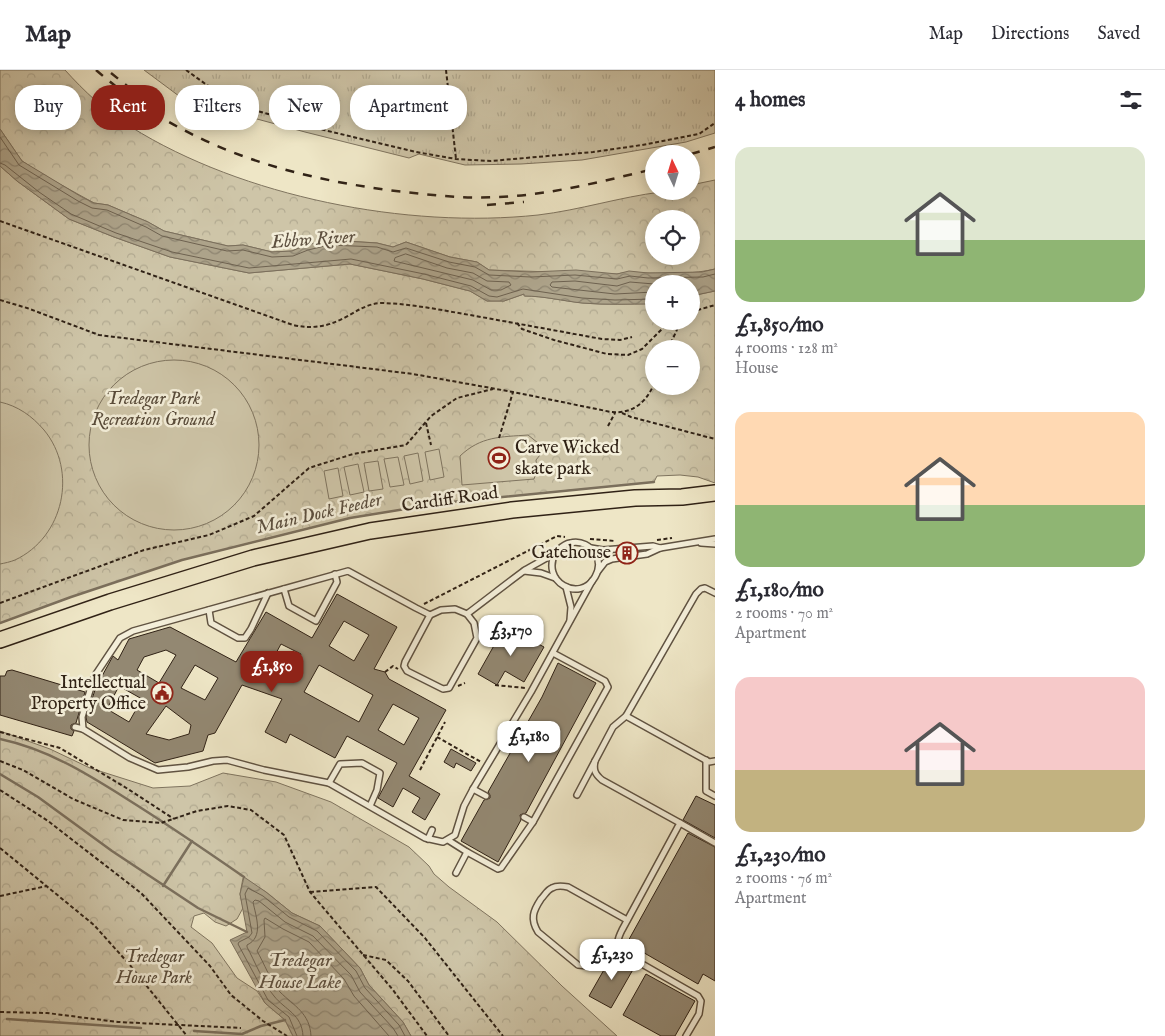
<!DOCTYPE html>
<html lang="en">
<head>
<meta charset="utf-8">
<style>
  :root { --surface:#fff; --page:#f2f2f3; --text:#2b2b33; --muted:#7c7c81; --line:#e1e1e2; --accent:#8f2418 }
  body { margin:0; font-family:"IM FELL English",serif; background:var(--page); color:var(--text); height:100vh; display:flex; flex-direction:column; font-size:19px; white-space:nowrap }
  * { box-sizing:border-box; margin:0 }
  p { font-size:16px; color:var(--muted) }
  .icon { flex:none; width:28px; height:28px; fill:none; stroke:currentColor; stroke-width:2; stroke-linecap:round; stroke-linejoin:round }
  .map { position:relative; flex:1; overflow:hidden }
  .drawer { display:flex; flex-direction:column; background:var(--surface); width:450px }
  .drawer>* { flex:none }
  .hud { position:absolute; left:15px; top:15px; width:475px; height:45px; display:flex; gap:10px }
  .needle { width:32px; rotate:356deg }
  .tools { position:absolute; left:645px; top:75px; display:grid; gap:10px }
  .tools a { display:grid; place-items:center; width:55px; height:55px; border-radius:50%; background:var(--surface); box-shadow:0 2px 12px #0003; font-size:25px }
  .price { position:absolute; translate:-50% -42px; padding:0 11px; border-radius:10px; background:#fff; color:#222; font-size:16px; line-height:32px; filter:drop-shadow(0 1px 2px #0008) }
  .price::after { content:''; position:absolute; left:50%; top:30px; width:15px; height:11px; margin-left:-8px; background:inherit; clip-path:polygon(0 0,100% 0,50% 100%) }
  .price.current { background:var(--accent); color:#fff }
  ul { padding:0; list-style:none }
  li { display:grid; align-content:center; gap:10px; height:265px; padding:0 20px }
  li span { display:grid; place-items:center; height:155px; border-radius:15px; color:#555 }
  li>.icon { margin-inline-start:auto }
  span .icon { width:90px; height:90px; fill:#fffc; stroke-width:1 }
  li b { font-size:21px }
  h2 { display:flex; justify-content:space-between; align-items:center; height:60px; padding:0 20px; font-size:21px }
  .chip { padding:0 18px; border-radius:20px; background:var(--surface); box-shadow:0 2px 12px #0003; font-size:18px; line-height:45px }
  .chip.current { background:var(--accent); color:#fff }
  header { display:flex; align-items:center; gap:30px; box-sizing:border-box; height:70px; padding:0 25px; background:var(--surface); border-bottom:1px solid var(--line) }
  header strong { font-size:24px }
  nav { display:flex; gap:28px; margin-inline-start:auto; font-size:18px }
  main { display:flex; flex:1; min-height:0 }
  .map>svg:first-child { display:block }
  .grass { fill:url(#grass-tufts); stroke:#7f745f }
  .forest { fill:url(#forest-crowns); stroke:#7f745f; fill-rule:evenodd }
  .pitch { fill:#cec5a8; stroke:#7f745f }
  .water { fill:url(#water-waves); stroke:#7b6f5c }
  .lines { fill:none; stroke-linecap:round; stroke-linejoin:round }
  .shore { stroke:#6e6250; stroke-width:1 }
  .stream { stroke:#7b6f5c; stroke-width:2.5 }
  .building { fill:#938872; stroke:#302216; fill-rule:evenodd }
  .service-casing { stroke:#605342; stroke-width:8 }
  .primary-casing { stroke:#302216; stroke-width:18 }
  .path { stroke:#302216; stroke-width:2; stroke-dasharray:4 2.5; stroke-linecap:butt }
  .service { stroke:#f4efda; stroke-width:5 }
  .primary { stroke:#eee6c6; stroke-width:15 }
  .rail { stroke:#302216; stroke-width:2.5; stroke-dasharray:9 9; stroke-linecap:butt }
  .labels { text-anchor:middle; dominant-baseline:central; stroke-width:5; stroke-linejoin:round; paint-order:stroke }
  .park-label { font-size:18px; font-style:italic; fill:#584b3a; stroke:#f4efda }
  .poi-label { font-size:18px; fill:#302216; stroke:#f4efda; text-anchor:end }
  .street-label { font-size:18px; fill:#302216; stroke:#f4efda }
  .water-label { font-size:19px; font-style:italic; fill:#5c4f3f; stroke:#f4efda }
</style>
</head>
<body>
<header>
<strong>Map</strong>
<nav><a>Map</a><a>Directions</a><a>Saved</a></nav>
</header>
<main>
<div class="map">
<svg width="715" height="966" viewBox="0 0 715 966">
  <defs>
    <pattern id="grass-tufts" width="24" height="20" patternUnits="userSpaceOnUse" patternTransform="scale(1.25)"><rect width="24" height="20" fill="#cec5a8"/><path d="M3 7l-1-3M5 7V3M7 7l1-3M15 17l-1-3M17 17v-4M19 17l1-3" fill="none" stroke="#b1a990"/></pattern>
    <pattern id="forest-crowns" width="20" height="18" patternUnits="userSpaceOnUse" patternTransform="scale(1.25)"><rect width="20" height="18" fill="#cec5a8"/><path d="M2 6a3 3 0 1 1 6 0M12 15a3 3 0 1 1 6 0" fill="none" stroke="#b1a990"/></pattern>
    <pattern id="water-waves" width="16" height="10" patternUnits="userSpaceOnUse" patternTransform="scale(1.25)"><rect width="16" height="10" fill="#ada38a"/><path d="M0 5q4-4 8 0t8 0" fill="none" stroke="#8d8470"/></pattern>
  </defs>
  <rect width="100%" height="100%" fill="#eee6c6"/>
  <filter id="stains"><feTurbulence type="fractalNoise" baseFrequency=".004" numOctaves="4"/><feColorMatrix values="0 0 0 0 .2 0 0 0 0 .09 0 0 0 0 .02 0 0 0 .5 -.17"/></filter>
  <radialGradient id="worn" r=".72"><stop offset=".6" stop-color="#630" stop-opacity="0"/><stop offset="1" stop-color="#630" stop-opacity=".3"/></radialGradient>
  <polygon class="grass" points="144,0 715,0 715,63 686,72 582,90 521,94 465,95 419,84 409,88 305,62 183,29"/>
  <g class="forest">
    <path d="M 0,0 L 65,0 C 84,21 106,42 131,57 C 243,127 407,159 538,145 C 580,140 620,127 661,122 C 671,120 681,121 691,121 L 691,115 L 715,110 L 715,199 C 694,204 670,204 648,203 C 636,203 630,201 617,204 L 489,200 L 477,192 L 450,187 L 406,172 L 393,177 L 377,173 L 329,170 L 306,175 L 292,181 L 272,182 L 243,175 L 228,176 L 164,161 L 148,152 L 108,135 L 94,133 L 47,107 L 22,91 L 0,59 ZM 654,149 L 691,149 L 691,186 L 654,186 Z"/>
    <path d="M 0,96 L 17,111 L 69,149 L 114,167 L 170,187 L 249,203 L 350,194 L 423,209 L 458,218 L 470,221 L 487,231 L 504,231 L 524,224 L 525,226 C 544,226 564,231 583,233 C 607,235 630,234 654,233 L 654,251 L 691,251 L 691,226 L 715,221 L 715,413 L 698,407 L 680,405 L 657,406 L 654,412 L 442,433 L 350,448 L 182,490 L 71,527 L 0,553 ZM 654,279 L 691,279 L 691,316 L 654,316 Z"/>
    <polygon points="0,661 50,679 90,698 153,718 190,716 223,703 276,712 331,732 409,777 429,796 434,804 449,817 497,852 562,916 617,966 411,966 403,952 369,915 360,898 320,856 292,843 266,822 243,808 240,824 243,838 237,849 226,856 215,852 204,843 194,846 191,857 212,873 237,908 257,921 265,933 285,950 293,966 0,966"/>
  </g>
  <g class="pitch">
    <circle cx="174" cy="375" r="85"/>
    <path d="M 0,332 C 18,336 32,346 44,360 C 78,401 64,467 15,490 C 10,492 5,493 0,494 Z"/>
    <path d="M 528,365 L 538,373 L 540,385 L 536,390 L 537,400 L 534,409 L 462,415 L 460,386 C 481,366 501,367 528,365 Z"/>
    <polygon points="439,379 444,407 430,410 425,382"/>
    <polygon points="418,383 423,411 410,414 404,386"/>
    <polygon points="398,387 404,415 390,417 384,389"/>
    <polygon points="378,391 383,419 369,421 364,393"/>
    <polygon points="358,394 364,422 350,425 344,397"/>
    <polygon points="338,398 343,426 329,429 324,401"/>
  </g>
  <g class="water">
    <path d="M 0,59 L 22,91 L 80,126 L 94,133 L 108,135 L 148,152 L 164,161 L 228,176 L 243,175 L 272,182 L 292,181 L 306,175 L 329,170 L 377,173 L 393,177 L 406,172 L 450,187 L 477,192 L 489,200 L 531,202 L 576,200 L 617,204 L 629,201 L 648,203 L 702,202 L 715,199 L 715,221 L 691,226 L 691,214 L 654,214 L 654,233 L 652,234 C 629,234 606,235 582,233 C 563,231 544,226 524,226 L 524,224 L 504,231 L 487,231 L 470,221 L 458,218 L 423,209 L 350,194 L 249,203 L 170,187 L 114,167 L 69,149 L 17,111 L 0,96 Z"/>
    <polygon points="244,807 266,822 292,843 320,856 360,898 369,915 403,952 411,966 293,966 285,950 265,933 230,870 247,862 240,824"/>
  </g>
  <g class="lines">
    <g class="shore">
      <polyline points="0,67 19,95 78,131 92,138 107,140 146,157 162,166 227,181 243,180 272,187 293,186 308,180 329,175 377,177 393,182 406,178 449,192 475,197 489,205 531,207 575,205 617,209 630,206 648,208 703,207 715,204"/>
      <polyline points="0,93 5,95 39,122 71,144 116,163 172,182 249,198 351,189 424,204 471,216 489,226 497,227 523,219 582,228 615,230 654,229"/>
      <polygon points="406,184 447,198 473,203 487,211 509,212 511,215 501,220 491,220 473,210 394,191 395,188"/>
      <polyline points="654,214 630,212 617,216 575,211 552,212 550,215 552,217 615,224 654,222"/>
      <polyline points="297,966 289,947 268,930 238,874 239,872 249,867 252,863 245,824 248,818 263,826 289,847 317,861 356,901 365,918 399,955 405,966"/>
      <path d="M 303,966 C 302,944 285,940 274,926 C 265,916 254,890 247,877 L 247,875 C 264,867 256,847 253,832 L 255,830 L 259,831 L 285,852 L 313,866 L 351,905 L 360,922 L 393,958 L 398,966"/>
      <path d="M 311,966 C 310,943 294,936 280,922 C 271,912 264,893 257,881 L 265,867 L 264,850 L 265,848 L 283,859 L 309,872 L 344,909 L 354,926 L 389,966"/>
    </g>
    <g class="stream">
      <polyline points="0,553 71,527 182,490 350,448 442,433 654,412"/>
      <path d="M 0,669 C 47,679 86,703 127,729 C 167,754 205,780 244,807"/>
      <polyline points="0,704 38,727 112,781 198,838 247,862"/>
      <polyline points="163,816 192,771"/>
      <polyline points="7,949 141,958"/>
      <polyline points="194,961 242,964 261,956 285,950"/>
    </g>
  </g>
  <g class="building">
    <path d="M 337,524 L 397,557 L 374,599 L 385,602 L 389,609 L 446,640 L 409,706 L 440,724 L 425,750 L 412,742 L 420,728 L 403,718 L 393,737 L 378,728 L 397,693 L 347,666 L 335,688 L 290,664 L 286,673 L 265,662 L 282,629 L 242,615 L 215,663 L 208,665 L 203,681 L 155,693 L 87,652 L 86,647 L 96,617 L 113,586 L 118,590 L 129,569 L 170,557 L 236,592 L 266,542 L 312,568 ZM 344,551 L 369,565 L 354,591 L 329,576 ZM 281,574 L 301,584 L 289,607 L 269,596 ZM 166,580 L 176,585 L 159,613 L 137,600 L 144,587 ZM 195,595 L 218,608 L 205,630 L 181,618 ZM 319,595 L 373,625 L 359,652 L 304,622 ZM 119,616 L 142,629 L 129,652 L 107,639 ZM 393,634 L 419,648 L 404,675 L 378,660 ZM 166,636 L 191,655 L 189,664 L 169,670 L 146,664 Z"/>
    <polygon points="505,556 544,577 524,612 505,601 497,615 478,604"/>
    <polygon points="558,593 596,613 526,743 520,745 521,750 498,792 461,771 484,730 490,728 490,725 488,722 542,627"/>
    <polygon points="12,600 85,622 76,653 71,655 71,659 74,661 72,666 0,645 0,606 5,606 7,601"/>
    <polygon points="451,679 476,693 471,701 456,693 454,698 444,692"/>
    <polygon points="696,726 715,735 715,768 683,750"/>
    <polygon points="688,763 715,777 715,911 703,904 698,914 627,873"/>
    <polygon points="613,884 635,896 611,938 589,926"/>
    <polygon points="646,904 695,931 675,966 661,966 623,945"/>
  </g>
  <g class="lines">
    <g class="service-casing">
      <g id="service">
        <polyline points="701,473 715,474"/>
        <polyline points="591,478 603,480 653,476 660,478"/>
        <polyline points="524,501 541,503 555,508"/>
        <polyline points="598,501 605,492 612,489 647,484 660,478 715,469"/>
        <polyline points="566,517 571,537 570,550"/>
        <polyline points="284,519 289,536 316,551 337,512 335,504"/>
        <polygon points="455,539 467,544 474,553 477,568 449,618 443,619 407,601 404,596 405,592 430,545 441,540"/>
        <polyline points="209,540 211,553 238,568 245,568 251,559 268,523"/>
        <path d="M 467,544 C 487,529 506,514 525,500 C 535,494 546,489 555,483 C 560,479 563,474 570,473 C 581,470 591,476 596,485 C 600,492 599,500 595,507 C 580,534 539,511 556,482"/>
        <polyline points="430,545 416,538 348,501 133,561 120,568 94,607 82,647 83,659 130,688 158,700 188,697 213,691 227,690 264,700 329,713 425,768 443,772 455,765 464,736 473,719 531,622 592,511"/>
        <polyline points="626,646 709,692 715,691"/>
        <polyline points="75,657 83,659"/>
        <polyline points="706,690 706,721 715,726"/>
        <path d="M 595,691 C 593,700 595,704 602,710 L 680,753 L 622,860 C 618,868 616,873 621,882 L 698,926 L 701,931 L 699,944 L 686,966"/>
        <polyline points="329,713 340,694 362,693 380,703 377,720 370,736"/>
        <polyline points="473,719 486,726"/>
        <polyline points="577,725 613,657 626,646 696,524 701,519 705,518 715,523"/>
        <polyline points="524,747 533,752"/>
        <polyline points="680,753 715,773"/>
        <polyline points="428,769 432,760"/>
        <polyline points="448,770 467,782"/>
        <polyline points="456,803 467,782 498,799 501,798 533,752 608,617 605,611 553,583"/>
        <path d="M 618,876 L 588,896 L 578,895 L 538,862 C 530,849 533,841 541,829 C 545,825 547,820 552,818 C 557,815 563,816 568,817 L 627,850"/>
      </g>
    </g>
    <g class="primary-casing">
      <polyline id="primary" points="0,570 110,532 253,488 370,461 512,440 635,428 682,427 715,423"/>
    </g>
    <g class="path">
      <polyline points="186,0 218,23 254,40 324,60 416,82 456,89 491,91 593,82 642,75 699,64 715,53"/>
      <polyline points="446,0 456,89"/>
      <path d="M 0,151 L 293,255 C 311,259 327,257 344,248 C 357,241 368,233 383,233 C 412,234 441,240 470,245 C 514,253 558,261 602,269 L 620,270 L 632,267"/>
      <path d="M 0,230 L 27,238 L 99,265 L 413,304 L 513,322 L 611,342 C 632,344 646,333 654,314"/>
      <polyline points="691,242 715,235"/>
      <polyline points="517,253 522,259 554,270 607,284 628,285 642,279 664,257 677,251"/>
      <polyline points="668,279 681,251"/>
      <polyline points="622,343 631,347 715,369"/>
      <polyline points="426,353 431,375"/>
      <polyline points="608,356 615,343"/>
      <polyline points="499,368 513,322"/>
      <polyline points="590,469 615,471"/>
      <polyline points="657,470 672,468"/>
      <polyline points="0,533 144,480 209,465 254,446 309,398 353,384 406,375 431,346 457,328 493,319"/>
      <polyline points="424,534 557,466 565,467"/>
      <polyline points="385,602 393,596 398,599"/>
      <polyline points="495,615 525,618"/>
      <polyline points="458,616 465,613"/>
      <polyline points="0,662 60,678 128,719 174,749"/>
      <polyline points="437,667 481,692"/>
      <polyline points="0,691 23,700 73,729 123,750 161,753 197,741 228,736 251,740 284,765 310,822 393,920 427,966"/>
      <polyline points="420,700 445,652"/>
      <polyline points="0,720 48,751 141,823 210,896 231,925 263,951 287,966"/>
      <polyline points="0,778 94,855 129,894 187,966"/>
      <polyline points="310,822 376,817 425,868 503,966"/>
      <polyline points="0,826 47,816"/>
      <polyline points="363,885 386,890 408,911 449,966"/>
      <polyline points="0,942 47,943 118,952 241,958"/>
    </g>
    <use href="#service" class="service"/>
    <use href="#primary" class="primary"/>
    <g class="rail">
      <path d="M 96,0 C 183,76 284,107 396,121 C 430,125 464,129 498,127 C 551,125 603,111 654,99"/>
      <polyline points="111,3 142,28"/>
      <polyline points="691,84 715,77"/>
      <polyline points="487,135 524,132"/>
    </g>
  </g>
  <defs>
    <g id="stadium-ring" transform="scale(1.125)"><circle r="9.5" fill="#f4efda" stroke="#8f2418" stroke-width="1.5"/><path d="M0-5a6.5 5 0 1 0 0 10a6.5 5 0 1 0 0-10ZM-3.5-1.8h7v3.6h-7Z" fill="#8f2418"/></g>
    <g id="building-ring" transform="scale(1.125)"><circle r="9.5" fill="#f4efda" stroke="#8f2418" stroke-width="1.5"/><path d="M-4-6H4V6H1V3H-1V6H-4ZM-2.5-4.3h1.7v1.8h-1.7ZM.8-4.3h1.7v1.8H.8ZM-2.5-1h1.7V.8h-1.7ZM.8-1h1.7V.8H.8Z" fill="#8f2418"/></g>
    <g id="civic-ring" transform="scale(1.125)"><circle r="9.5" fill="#f4efda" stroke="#8f2418" stroke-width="1.5"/><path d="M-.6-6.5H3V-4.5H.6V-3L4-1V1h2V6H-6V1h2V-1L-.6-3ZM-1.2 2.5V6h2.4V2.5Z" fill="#8f2418"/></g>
  </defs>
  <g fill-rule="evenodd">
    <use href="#stadium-ring" x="499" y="388"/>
    <use href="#building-ring" x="627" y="483"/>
    <use href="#civic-ring" x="162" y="623"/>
  </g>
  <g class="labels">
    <g class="park-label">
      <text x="153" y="329">Tredegar Park<tspan x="153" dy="21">Recreation Ground</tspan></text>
      <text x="154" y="887">Tredegar<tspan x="154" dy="21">House Park</tspan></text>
    </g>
    <g class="poi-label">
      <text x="515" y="378" text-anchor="start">Carve Wicked<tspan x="515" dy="21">skate park</tspan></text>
      <text x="611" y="483">Gatehouse</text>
      <text x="146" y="613">Intellectual<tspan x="146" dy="21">Property Office</tspan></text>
    </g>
    <g class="street-label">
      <text transform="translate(450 430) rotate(-8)">Cardiff Road</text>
    </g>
    <g class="water-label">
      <text transform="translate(313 170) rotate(-4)">Ebbw River</text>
      <text transform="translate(319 444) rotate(-13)">Main Dock Feeder</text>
      <text x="300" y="891">Tredegar<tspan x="300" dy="22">House Lake</tspan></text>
    </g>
  </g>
  <rect width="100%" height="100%" filter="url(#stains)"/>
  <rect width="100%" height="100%" fill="url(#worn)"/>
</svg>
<div class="tools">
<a><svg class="needle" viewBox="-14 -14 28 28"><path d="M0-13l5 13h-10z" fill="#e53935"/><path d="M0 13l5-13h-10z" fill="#7c7c81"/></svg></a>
<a><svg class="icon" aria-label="locate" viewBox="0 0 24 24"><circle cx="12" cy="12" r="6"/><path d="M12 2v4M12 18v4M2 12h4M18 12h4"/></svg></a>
<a>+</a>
<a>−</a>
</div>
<b class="price" style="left:511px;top:587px">£3,170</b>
<b class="price current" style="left:272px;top:623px">£1,850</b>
<b class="price" style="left:529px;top:693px">£1,180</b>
<b class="price" style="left:612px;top:911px">£1,230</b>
<div class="hud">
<a class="chip">Buy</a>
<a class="chip current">Rent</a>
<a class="chip">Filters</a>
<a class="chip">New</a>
<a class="chip">Apartment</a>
</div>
</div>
<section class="drawer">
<h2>4 homes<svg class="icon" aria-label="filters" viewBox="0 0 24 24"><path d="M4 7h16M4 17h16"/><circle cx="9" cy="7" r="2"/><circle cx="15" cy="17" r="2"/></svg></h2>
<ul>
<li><span style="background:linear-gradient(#dfe7d0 60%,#8fb573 0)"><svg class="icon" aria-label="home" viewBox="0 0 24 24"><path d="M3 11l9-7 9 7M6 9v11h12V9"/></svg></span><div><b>£1,850/mo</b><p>4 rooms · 128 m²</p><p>House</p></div></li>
<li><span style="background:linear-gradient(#ffd9b3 60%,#8fb573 0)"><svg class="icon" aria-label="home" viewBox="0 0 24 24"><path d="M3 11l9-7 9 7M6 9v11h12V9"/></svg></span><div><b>£1,180/mo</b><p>2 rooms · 70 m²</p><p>Apartment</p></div></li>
<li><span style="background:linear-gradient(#f6c9c9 60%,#c2b280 0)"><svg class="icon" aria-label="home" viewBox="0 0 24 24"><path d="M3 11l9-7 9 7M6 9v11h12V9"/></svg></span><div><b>£1,230/mo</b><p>2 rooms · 76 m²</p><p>Apartment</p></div></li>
</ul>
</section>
</main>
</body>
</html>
